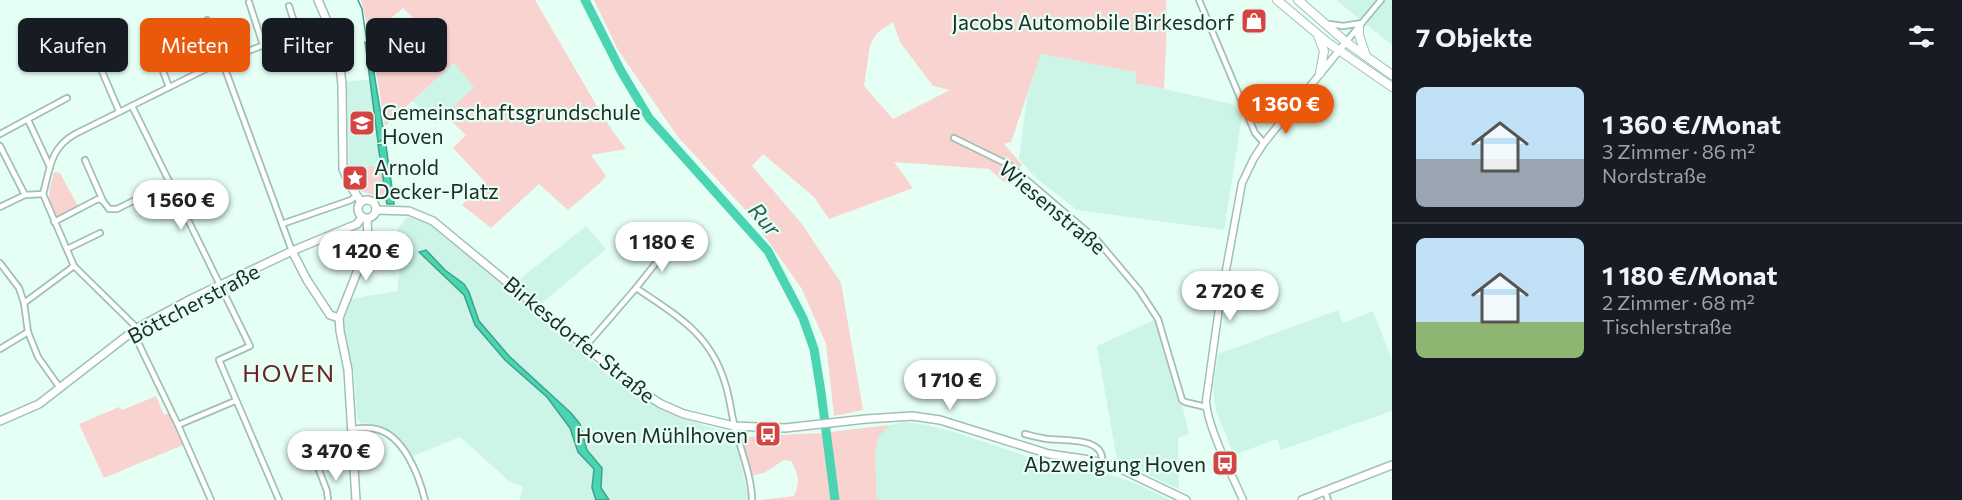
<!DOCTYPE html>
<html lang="de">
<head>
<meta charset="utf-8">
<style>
  :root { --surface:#171b24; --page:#20242c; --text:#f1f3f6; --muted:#9ea1a6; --line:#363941; --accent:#ea580c }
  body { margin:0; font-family:Commissioner,sans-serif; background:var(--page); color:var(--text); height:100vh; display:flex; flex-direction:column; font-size:22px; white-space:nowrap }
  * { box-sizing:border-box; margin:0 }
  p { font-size:20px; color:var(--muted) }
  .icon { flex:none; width:33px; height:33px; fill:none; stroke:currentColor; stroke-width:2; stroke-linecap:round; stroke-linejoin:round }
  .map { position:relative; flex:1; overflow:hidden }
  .details { display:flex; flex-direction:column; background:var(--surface); width:570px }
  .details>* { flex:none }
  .hud { position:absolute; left:18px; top:18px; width:570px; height:54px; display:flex; gap:12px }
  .price { position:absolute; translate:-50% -51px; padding:0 14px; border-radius:21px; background:#fff; color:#222; font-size:20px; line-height:39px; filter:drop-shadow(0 2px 3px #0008) }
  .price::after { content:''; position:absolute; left:50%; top:36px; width:18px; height:14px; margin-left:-9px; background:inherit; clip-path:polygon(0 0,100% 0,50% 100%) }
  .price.active { background:var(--accent); color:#fff }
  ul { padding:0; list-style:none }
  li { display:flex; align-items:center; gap:18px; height:150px; padding:0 24px }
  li+li { border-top:2px solid var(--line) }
  li span { display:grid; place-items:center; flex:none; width:168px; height:120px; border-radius:9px; color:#555 }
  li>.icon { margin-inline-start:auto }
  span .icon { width:72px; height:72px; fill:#fffc; stroke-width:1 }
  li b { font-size:26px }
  h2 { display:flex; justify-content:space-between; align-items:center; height:72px; padding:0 24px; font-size:26px }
  .chip { padding:0 21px; border-radius:9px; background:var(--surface); box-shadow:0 2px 4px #0004; font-size:21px; line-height:54px }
  .chip.active { background:var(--accent); color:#fff }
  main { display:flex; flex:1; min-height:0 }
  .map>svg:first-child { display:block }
  .built { fill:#ccf5e7 }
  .green { fill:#f9d3cf; fill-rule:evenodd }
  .water { fill:#4ad4b1; stroke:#3da288; stroke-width:1.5 }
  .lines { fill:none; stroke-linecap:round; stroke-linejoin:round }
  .stream { stroke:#3da288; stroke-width:1.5 }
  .river { stroke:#4ad4b1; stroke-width:9 }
  .minor-casing { stroke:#a1c0b5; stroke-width:8 }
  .tertiary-casing { stroke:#a1c0b5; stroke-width:9 }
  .secondary-casing { stroke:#a1c0b5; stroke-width:10 }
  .primary-casing { stroke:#a1c0b5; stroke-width:10 }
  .minor { stroke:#fff; stroke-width:4.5 }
  .tertiary { stroke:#fff; stroke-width:6 }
  .secondary { stroke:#fff; stroke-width:7 }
  .primary { stroke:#fff; stroke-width:8 }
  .labels { text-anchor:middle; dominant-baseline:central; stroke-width:4.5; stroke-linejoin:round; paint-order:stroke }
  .poi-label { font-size:21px; fill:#202c28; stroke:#e5fff5; text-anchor:end }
  .street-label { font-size:21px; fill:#202c28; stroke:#e5fff5 }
  .water-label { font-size:22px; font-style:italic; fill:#2c6353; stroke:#e5fff5 }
  .quarter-label { font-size:24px; letter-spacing:1.5px; fill:#692422; stroke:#e5fff5 }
</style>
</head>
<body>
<main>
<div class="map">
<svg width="1392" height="500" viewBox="0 0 1392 500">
  <rect width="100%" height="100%" fill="#e5fff5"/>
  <g class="built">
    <polygon points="1336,0 1392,0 1392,45 1356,16"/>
    <polygon points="1041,54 1137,72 1136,83 1232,104 1242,116 1224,230 1077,210 1035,177 1019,159 1027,97"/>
    <polygon points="454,63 475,87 435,124 413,101"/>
    <polygon points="370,80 381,166 349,168 347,81"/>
    <polygon points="406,217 414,218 430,225 497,278 608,375 635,393 658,408 682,418 728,433 736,441 749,500 520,500 523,487 509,481 460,437 413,456 396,435 379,425 360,423 357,419 354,373 343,331 342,320 350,299 397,291 401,261 393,237"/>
    <polygon points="586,226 606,249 540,305 515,283"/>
    <polygon points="1338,310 1343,323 1373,311 1392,360 1392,411 1281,450 1277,439 1234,455 1216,411 1213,389 1218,354"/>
    <polygon points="1154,320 1177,398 1182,404 1189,434 1178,438 1179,489 1117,460 1097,346"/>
    <polygon points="905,422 927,425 957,433 1032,458 1064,465 1090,467 1139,485 1170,500 877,500 875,453 879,435 890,425"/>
  </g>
  <g class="green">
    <polygon points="361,0 535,0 605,120 626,149 591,155 606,176 602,181 568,210 539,184 491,228 462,205 485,182 453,148 466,135 445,115 474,87 454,63 385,126 373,53 412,17 403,8 370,36"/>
    <path d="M 594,0 L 1166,0 L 1167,23 L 1164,89 L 1136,83 L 1136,72 L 1041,54 L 1011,142 L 1004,144 L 1022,165 L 1004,182 L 989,169 L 894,162 L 913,188 L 829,219 L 814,197 L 763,154 L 752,166 L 802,224 L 841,283 L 863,410 L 834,416 L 826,344 L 802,289 L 749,214 L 678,137 L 618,50 ZM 893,22 L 900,42 L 933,86 L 950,90 L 893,119 L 864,86 L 870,45 L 877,33 Z"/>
    <polygon points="381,166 387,204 376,196 361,191 352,178 349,168"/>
    <path d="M 54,172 L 60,173 L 78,206 L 58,217 C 44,205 50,187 54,172 Z"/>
    <polygon points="156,396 164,415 169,413 183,445 104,478 79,424 119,407 122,410"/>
    <path d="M 890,425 L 879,436 L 875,453 L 877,500 L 760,500 L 794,496 C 800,482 799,475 791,461 L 784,460 L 764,473 L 750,476 L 741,441 L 745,437 L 821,433 Z"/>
  </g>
  <g class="water">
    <polygon points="365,42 369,42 385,140 378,142"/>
    <path d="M 386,144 C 388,164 392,184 394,204 L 387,204 L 378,145 Z"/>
    <polygon points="426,250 445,270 464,284 469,292 479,321 509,356 571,413 580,424 587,450 602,468 601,488 609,500 596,500 592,488 594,469 578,452 570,428 547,397 505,360 475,325 464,295 419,252"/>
  </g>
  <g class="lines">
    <polyline class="stream" points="358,0 362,9 367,43"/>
    <polyline class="river" points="585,0 621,71 649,118 768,251 803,318 814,349 821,392 835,500"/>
    <g class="minor-casing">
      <g id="minor">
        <polyline points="1199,0 1255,133 1264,143"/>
        <polyline points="249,2 263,45"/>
        <polyline points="289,6 297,31"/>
        <polyline points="207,20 292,251"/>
        <polyline points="1329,24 1343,26 1362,23"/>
        <polyline points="151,39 169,87"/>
        <polyline points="1346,42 1381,0"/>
        <polyline points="98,62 119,111"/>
        <polyline points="132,106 250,346 219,360 279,500"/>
        <polyline points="28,120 50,167"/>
        <polyline points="0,134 67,98"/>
        <polyline points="954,138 1009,165 1097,240 1139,290 1158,319 1182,400 1185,402 1206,407"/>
        <polyline points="0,146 25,195"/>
        <polyline points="85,160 103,201 109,209 117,209 169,183"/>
        <polyline points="0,207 25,195 43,194"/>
        <polyline points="54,222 98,199 103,201"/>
        <polyline points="282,224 351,200 356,196"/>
        <polyline points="67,249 100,233"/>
        <polyline points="0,263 19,288 24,303 28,332 38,357 60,388"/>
        <polyline points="636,288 671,244"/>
        <polyline points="24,303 74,266"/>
        <path d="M 137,328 L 74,266 L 43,194 C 50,169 50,148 75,134 L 222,61 L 327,21"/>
        <polyline points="133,332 178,425 211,500"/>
        <path d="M 585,347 L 636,288 C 676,315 710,333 725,383 C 730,398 731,413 735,428 C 741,450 752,478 752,500"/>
        <polyline points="0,349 28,332"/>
        <polyline points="178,425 235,401"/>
        <path d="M 352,429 C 360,428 368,427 376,429 C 404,435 419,476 425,500"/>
        <path d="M 1025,434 C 1033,436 1040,438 1048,439 C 1065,441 1105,437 1102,462"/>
        <polyline points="319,470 327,491 328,500"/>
        <polyline points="1325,491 1328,500"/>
      </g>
    </g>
    <g class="tertiary-casing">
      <path id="tertiary" d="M 1243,500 C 1232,475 1207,426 1206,401 L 1219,308 L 1242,183 L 1254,158 L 1264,143 L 1346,42"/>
    </g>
    <g class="secondary-casing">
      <g id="secondary">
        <polyline points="318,0 327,21 339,56 342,85 343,169 350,185 361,202"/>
        <circle cx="367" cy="209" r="9"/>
        <polyline points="376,210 409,211 433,221 633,386 661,404 684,414 734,426 785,428 866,419 912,416 940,420 1049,454 1090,460 1117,467 1186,500"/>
        <polyline points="292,251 307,280 330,315 339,318"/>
        <polyline points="0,421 39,404 137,328 191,299 292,251 357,224 362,217"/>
        <polyline points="356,500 348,370 340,331 339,318 365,252 368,239 367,219"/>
        <polyline points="1302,500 1392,465"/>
      </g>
    </g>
    <g class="primary-casing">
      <g id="primary">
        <polyline points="1277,0 1327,42 1392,87"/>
        <polyline points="1298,0 1346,42 1392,75"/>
        <polyline points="1359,26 1359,35 1366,56"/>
        <polyline points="1318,36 1324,51 1320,73"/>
      </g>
    </g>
    <use href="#minor" class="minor"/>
    <use href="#tertiary" class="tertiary"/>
    <use href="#secondary" class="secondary"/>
    <use href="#primary" class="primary"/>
  </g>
  <defs>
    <g id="shop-square" transform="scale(1.35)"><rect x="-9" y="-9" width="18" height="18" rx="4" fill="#d34442" stroke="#e5fff5"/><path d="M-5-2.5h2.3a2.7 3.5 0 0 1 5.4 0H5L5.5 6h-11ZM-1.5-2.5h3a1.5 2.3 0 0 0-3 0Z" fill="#fff"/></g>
    <g id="school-square" transform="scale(1.35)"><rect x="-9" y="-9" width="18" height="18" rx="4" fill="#d34442" stroke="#e5fff5"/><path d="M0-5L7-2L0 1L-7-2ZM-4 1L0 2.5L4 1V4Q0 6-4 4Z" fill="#fff"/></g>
    <g id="sight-square" transform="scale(1.35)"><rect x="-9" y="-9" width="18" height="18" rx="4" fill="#d34442" stroke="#e5fff5"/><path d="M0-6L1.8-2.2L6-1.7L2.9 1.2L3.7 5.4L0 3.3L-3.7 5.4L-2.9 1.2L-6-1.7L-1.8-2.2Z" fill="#fff"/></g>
    <g id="bus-square" transform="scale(1.35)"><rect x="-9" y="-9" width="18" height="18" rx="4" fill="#d34442" stroke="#e5fff5"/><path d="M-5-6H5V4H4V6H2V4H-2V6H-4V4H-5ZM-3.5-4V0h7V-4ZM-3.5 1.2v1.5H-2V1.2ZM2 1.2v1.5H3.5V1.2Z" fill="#fff"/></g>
  </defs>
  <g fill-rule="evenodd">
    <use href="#shop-square" x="1254" y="21"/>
    <use href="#school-square" x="362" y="123"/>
    <use href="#sight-square" x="355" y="178"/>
    <use href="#bus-square" x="768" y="434"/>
    <use href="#bus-square" x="1225" y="463"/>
  </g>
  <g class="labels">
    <g class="poi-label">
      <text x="1234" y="21">Jacobs Automobile Birkesdorf</text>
      <text x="382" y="111" text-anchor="start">Gemeinschaftsgrundschule<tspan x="382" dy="24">Hoven</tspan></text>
      <text x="374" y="166" text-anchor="start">Arnold<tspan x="374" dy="24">Decker-Platz</tspan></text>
      <text x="748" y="434">Hoven Mühlhoven</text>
      <text x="1206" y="463">Abzweigung Hoven</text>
    </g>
    <g class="street-label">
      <text transform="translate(1053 207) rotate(40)">Wiesenstraße</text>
      <text transform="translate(193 303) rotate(-28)">Böttcherstraße</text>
      <text transform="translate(580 339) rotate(39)">Birkesdorfer Straße</text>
    </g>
    <g class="water-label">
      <text transform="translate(765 219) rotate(49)">Rur</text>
    </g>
    <g class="quarter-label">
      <text x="289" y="372">HOVEN</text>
    </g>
  </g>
</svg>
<b class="price active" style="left:1286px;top:135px">1 360 €</b>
<b class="price" style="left:181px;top:231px">1 560 €</b>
<b class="price" style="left:662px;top:273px">1 180 €</b>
<b class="price" style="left:366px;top:282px">1 420 €</b>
<b class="price" style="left:1230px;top:322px">2 720 €</b>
<b class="price" style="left:950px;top:411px">1 710 €</b>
<b class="price" style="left:336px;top:482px">3 470 €</b>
<div class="hud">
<a class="chip">Kaufen</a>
<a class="chip active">Mieten</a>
<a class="chip">Filter</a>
<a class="chip">Neu</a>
</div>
</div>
<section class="details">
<h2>7 Objekte<svg class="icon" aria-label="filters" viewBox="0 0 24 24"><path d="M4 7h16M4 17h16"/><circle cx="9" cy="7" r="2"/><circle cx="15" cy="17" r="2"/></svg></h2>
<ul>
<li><span style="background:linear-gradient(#bfe0f5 60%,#9aa5b1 0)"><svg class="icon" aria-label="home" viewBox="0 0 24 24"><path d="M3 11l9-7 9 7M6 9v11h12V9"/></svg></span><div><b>1 360 €/Monat</b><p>3 Zimmer · 86 m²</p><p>Nordstraße</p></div></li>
<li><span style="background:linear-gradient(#bfe0f5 70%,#8fb573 0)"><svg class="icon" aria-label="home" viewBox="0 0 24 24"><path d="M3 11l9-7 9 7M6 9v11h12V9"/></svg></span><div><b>1 180 €/Monat</b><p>2 Zimmer · 68 m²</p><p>Tischlerstraße</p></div></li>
</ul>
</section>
</main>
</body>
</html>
